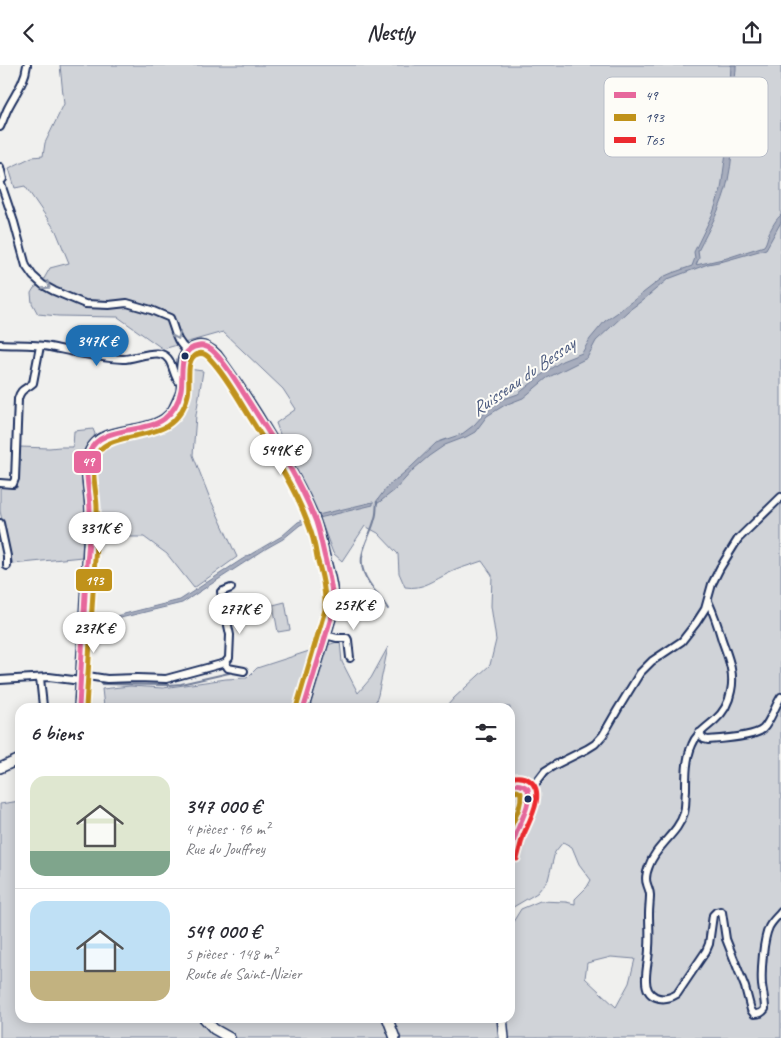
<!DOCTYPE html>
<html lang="fr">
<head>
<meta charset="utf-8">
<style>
  :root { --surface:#fff; --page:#f7f7f7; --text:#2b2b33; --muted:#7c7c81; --line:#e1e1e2; --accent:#1f6fb2 }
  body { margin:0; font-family:Caveat,sans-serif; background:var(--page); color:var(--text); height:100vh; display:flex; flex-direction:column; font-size:19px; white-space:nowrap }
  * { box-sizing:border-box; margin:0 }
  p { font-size:16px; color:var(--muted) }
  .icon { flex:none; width:28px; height:28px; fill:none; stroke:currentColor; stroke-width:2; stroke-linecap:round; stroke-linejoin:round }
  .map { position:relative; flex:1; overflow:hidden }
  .sheet { position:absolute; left:15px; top:638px; width:500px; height:320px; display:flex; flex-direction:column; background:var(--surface); border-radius:15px; box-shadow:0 2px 12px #0003 }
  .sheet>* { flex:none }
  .price { position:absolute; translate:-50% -42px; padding:0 11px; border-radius:18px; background:#fff; color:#222; font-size:16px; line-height:32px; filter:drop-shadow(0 1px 2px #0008) }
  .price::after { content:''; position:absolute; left:50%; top:30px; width:15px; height:11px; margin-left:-8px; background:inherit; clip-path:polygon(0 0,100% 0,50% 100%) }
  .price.selected { background:var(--accent); color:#fff }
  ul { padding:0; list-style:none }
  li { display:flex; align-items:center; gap:15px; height:125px; padding:0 15px }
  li+li { border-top:1px solid var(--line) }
  li span { display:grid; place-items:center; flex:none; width:140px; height:100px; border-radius:15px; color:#555 }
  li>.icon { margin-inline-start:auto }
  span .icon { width:60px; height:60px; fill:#fffc; stroke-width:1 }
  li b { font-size:21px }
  h2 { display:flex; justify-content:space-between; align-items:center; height:60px; padding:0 15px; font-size:21px }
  header { display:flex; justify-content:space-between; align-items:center; height:65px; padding:0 15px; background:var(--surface); font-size:22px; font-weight:800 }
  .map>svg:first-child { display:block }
  .green { fill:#d0d3d8; stroke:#76819b; fill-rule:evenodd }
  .water { fill:#a7adbd; stroke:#6f7b97 }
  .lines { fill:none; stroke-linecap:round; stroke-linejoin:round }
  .stream { stroke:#6f7b97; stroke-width:2 }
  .minor-casing { stroke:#1b2f5e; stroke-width:10 }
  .major-casing { stroke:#1b2f5e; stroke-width:12 }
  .minor { stroke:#fdfcf7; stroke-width:6 }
  .major { stroke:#fdfcf7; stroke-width:9 }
  .bus-1-casing { stroke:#fdfcf7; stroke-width:9 }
  .bus-2-casing { stroke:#fdfcf7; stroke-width:9 }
  .bus-3-casing { stroke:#fdfcf7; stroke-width:9 }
  .bus-1 { stroke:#e7679c; stroke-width:5 }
  .bus-2 { stroke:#c0921a; stroke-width:5 }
  .bus-3 { stroke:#ec2a2f; stroke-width:5 }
  .oneway { stroke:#8c96aa }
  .bus-dot { fill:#1b2f5e; stroke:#fdfcf7; stroke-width:2 }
  .labels { text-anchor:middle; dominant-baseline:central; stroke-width:4; stroke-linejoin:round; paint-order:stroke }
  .water-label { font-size:19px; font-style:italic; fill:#4c5b7f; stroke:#fdfcf7 }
  .key { fill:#fdfcf7; stroke:#b9bec9; stroke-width:1 }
  .key-label { font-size:14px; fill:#1b2f5e }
  .line-badge { stroke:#fdfcf7; stroke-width:2 }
  .badge-label { font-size:14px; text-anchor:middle; font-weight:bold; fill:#fff }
</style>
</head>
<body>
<header><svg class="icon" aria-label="back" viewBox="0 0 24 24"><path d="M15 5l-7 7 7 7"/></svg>Nestly<svg class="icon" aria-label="share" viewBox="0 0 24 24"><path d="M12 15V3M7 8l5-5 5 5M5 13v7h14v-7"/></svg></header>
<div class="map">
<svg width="781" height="973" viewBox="0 0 781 973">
  <rect width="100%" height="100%" fill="#f0f0ee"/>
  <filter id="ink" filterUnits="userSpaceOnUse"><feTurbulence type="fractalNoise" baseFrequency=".02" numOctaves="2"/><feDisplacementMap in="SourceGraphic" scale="10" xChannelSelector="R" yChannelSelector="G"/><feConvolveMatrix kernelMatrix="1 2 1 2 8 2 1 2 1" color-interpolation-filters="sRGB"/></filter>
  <g filter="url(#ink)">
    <g class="green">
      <path d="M 60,0 L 781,0 L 781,973 L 0,973 L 0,739 L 20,736 L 20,952 L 510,952 L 510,870 L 513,857 L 521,844 L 540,836 L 566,837 L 575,839 L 575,834 L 587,822 L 591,815 L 579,799 L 572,782 L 563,777 L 555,787 L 548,815 L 537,828 L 510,844 L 510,642 L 446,642 L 454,633 L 490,600 L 496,575 L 491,541 L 492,510 L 482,496 C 471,500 459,503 449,508 C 434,515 423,525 405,522 L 399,508 L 398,489 L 378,468 L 365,461 L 342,496 L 333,488 L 316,443 L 279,377 L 281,372 L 276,358 L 296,344 L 283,324 L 223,267 L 163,284 L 118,252 L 58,251 L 38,249 L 32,238 L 31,228 L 34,223 L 41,219 L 50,203 L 69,198 L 56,166 L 25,121 L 15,123 L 9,103 L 32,92 L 43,91 L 45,78 L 64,39 ZM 611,892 L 635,894 L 629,918 L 616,942 L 585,913 L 587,898 Z"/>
      <polygon points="188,304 203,306 196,350 193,390 209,431 237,492 194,523 167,489 144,472 98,472 82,492 13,499 7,479 0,446 0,422 17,423 20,382 49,383 60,382 73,382 74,366 93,364 95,369 93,374 124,372 157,362 182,336"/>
      <polygon points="285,537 290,565 278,567 273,540"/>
      <polygon points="340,576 342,597 358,628 371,613 388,582 378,630 374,642 104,642 102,624 130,621 163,623 226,614 247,613 257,603"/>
    </g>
    <g class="water">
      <path d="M 731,0 L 736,0 L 736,4 C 732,41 736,79 728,115 C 723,140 709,164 698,186 L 699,193 L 696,200 L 727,193 L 764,181 C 767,177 767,173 769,168 C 772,162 776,154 781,150 L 781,157 L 766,184 L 724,196 L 708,199 L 668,214 L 643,235 L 628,246 L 596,276 L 587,293 L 547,313 L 523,333 L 505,340 L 487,351 L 475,367 L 466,372 L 445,380 L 429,391 L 414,404 L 395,425 L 377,439 L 376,437 L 387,422 L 411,402 L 436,378 L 444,375 L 462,369 L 474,360 L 495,337 L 518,329 L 544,308 L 562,296 L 582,288 L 590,274 L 605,256 L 617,248 L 624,242 L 634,235 L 665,211 L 672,208 L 692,201 L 695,193 L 694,187 L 713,148 L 721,124 L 727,80 Z"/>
      <polygon points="373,437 373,440 319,453 318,450"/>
      <polygon points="311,452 312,455 300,460 283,474 267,483 182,538 100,558 87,556 88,554 100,555 180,535 241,495 282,471 298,457"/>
    </g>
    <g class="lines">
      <g class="stream">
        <path d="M 377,437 C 376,442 377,448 375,453 C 371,471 356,489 364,508 C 369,521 380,531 388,544"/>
        <polyline points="101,619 169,620 181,619 229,608"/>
      </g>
      <g class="minor-casing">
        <g id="minor">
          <path d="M 0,62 C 3,56 5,49 8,43 C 15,29 25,17 27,0"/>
          <polyline points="0,102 3,114 0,116"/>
          <path d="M 0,116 L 14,157 L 26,201 L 33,211 L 43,220 L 54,226 L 85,239 L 109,240 L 127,238 L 151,245 L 170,253 C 175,265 176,278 188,286"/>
          <path d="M 0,279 C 16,280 34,279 50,282 C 74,287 98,293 123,294 C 134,294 150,286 161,289 C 175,293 171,313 182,319"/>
          <path d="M 0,418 L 13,419 L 15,414 L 18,334 C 21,323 25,325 33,318 L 40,281"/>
          <polyline points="0,458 7,491 7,501"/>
          <path d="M 708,536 C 714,549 718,561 722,575 C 728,592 735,608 731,626 C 729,637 723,648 715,655 C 706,663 696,669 692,680 C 686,693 686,711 686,725 C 685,733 686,740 684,748 C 678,769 656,780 649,801 C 647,806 645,814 647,819 C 648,823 650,826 650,830 C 650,836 649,843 649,849 C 649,860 650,872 649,883 C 649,893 646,903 646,913 C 645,933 662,938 677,929 L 706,886 L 709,879 L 713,850 L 716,847 L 720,846 L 722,847 L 726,874 L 745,922 L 751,945 L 754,949 C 760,949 762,948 765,944 C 765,936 763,928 762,920 C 761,906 763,875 769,862 C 772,856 777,852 781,847"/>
          <polyline points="325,570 337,573 347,573 348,575 350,593"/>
          <polyline points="225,598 229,593 230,570 221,527 231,523"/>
          <polyline points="81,610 107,614 137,613 166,614 225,598 228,603 244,606"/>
          <polyline points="40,613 43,641"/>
          <polyline points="0,615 49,612 81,616"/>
          <path d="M 699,668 L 704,674 L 708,675 C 721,674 754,672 763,664 C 770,657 775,641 781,632"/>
          <polyline points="529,727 545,706 553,701 587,684 595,679 603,670 618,644 640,608 652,596 682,576 696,558 705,544 712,519 720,503 738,474 781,432"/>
        </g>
      </g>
      <g class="major-casing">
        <g id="major">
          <path d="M 79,642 L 90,446 C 90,431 85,410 87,396 C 93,353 152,376 173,345 C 176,339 179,333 181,327 C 184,312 175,286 197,281 C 205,279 212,285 217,290 C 237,317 255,345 272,374 C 287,398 301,422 312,448 C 319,463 322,480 326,496 C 331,515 336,533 331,553 L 304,642"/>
          <polyline points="0,703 20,694"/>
          <path d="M 510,721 C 517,717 522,719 528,724 C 533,739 521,755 516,769 C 514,776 512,784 510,792"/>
          <polyline points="203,952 214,964 230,973"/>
          <polyline points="387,952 395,973"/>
          <polyline points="502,952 504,973"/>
        </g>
      </g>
      <use href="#minor" class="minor"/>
      <use href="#major" class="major"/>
      <g class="bus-1-casing">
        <g id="bus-1">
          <path d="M 79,642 C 81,598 84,554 86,510 C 88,489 90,467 90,446 C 90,425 83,406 90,386 C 100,361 145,368 164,354 C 173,347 179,336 181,325 C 184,310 176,284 199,281 C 205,280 211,284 215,288 C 227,300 239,321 248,335 C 272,373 300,414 316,457 C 320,469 322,481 325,493 C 330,514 335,532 331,553 L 304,642"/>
          <path d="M 510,721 C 517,718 522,719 528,724 C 531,741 521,754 516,769 C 513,776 512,784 510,792"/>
        </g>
      </g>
      <g class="bus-2-casing">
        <g id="bus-2">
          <path d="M 86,642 C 89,598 91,555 94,511 C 95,488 98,465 97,443 C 97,426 89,403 98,387 C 108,371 150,372 167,361 C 178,354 185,342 188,330 C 191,319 184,292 198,289 C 203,287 208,291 211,295 C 225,310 238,333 249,351 C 270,385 293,419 307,456 C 312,468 315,480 317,493 C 322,510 326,526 325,545 L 297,640"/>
          <path d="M 510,764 C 515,752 522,741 521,728 L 517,726 L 513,728"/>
        </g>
      </g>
      <g class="bus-3-casing">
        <path id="bus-3" d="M 510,713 C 517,711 523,711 529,715 C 547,727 529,756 523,771 C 521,778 519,786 517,794"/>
      </g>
      <use href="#bus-1" class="bus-1"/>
      <use href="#bus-2" class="bus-2"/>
      <use href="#bus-3" class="bus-3"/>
    </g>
    <defs><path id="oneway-chevron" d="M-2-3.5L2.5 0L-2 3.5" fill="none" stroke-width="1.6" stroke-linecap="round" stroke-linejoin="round" transform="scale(1.25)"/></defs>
    <g class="oneway">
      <use href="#oneway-chevron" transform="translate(47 221) rotate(34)"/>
      <use href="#oneway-chevron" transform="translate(177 271) rotate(67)"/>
    </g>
  </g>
  <g class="bus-dot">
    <circle cx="185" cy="291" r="4.5"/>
    <circle cx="528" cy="734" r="4.5"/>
  </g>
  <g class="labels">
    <g class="water-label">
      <text transform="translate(523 312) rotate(-35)">Ruisseau du Bessay</text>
    </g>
  </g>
  <rect x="604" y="12" width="164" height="80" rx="8" class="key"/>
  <rect x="614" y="27" width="22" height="6" fill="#e7679c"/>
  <rect x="614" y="49" width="22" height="7" fill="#c0921a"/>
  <rect x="614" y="72" width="22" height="6" fill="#ec2a2f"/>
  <g class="key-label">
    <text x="645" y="35">49</text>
    <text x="645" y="57">193</text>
    <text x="645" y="80">T65</text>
  </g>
  <g class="line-badge">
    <rect x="73" y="385" width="29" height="24" rx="5" fill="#e7679c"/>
    <rect x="75" y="503" width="38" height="24" rx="5" fill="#c0921a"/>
  </g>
  <g class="badge-label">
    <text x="88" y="401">49</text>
    <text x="94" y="520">193</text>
  </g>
</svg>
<b class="price selected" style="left:97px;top:302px">347K €</b>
<b class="price" style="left:281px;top:411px">549K €</b>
<b class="price" style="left:100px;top:489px">331K €</b>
<b class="price" style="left:354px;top:566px">257K €</b>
<b class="price" style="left:240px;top:570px">277K €</b>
<b class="price" style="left:94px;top:589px">237K €</b>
<section class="sheet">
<h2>6 biens<svg class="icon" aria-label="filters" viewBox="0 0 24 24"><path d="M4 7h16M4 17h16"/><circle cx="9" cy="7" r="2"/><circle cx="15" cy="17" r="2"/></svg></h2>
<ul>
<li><span style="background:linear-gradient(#dfe7d0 75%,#7fa58c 0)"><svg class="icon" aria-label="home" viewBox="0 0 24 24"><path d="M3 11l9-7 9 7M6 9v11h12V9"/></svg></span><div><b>347 000 €</b><p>4 pièces · 96 m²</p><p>Rue du Jouffrey</p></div></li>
<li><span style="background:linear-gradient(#bfe0f5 70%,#c2b280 0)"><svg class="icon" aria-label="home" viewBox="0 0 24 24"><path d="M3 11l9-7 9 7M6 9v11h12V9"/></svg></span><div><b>549 000 €</b><p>5 pièces · 148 m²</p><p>Route de Saint-Nizier</p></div></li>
</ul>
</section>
</div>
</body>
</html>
